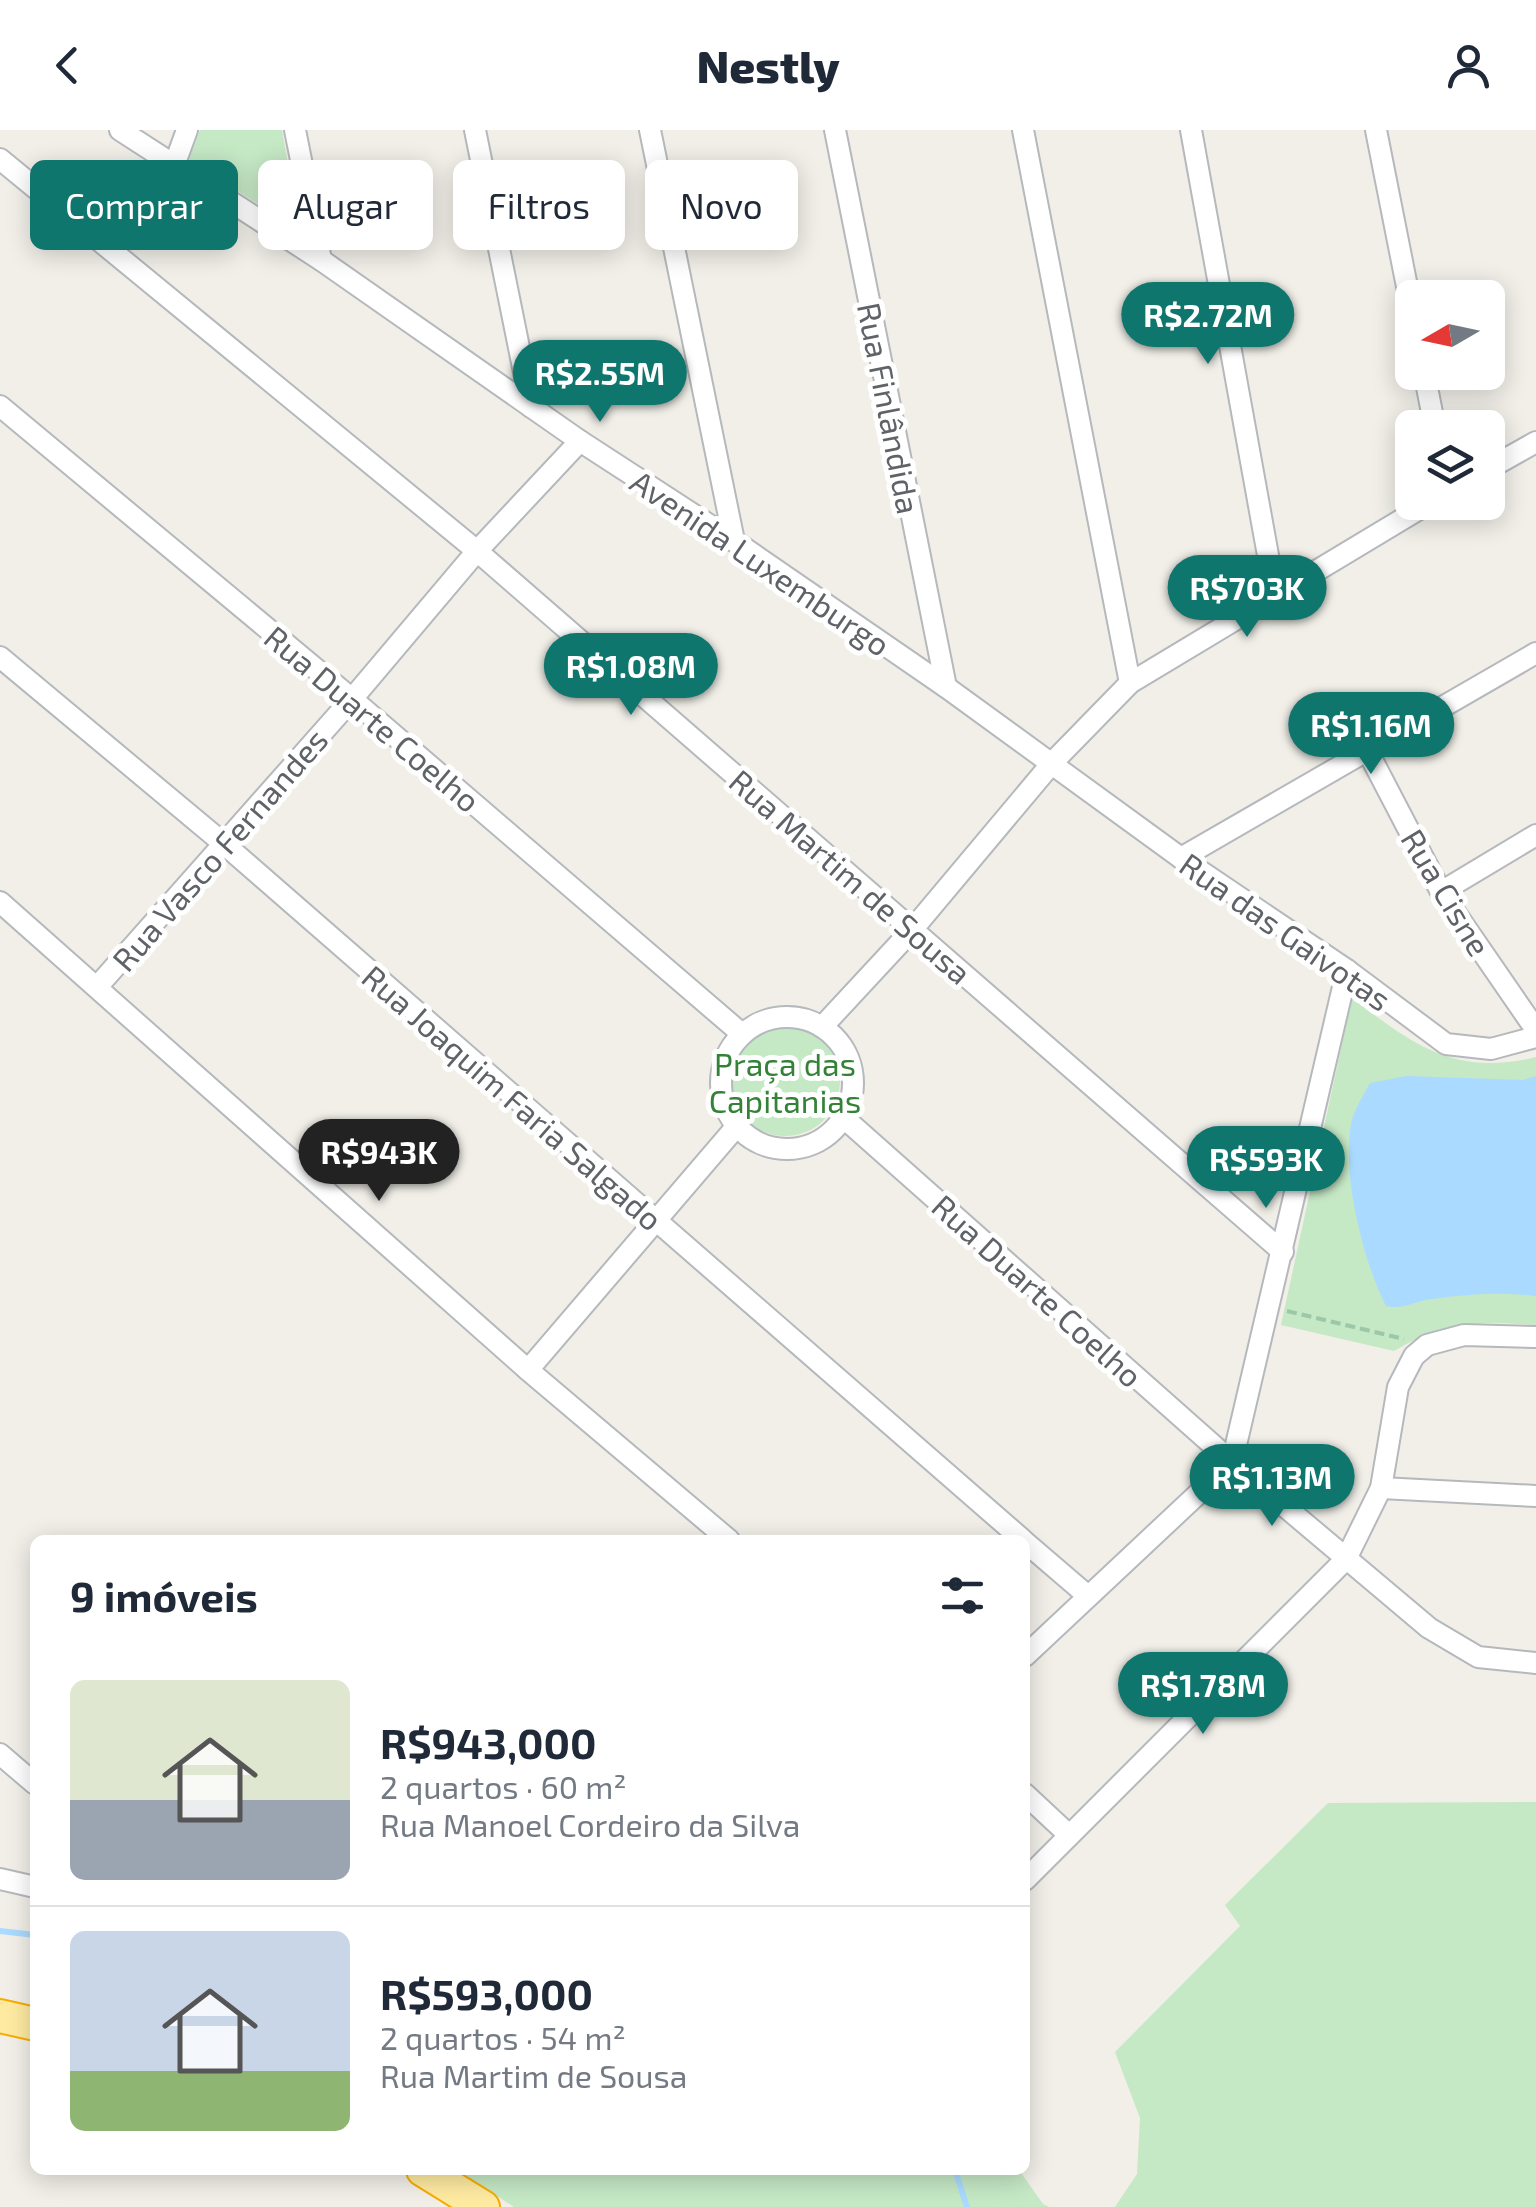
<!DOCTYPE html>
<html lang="pt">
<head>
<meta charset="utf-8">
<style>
  :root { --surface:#fff; --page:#f2f2f3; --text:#1f2937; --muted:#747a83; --line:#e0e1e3; --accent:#0f766e }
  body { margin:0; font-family:"Exo 2",sans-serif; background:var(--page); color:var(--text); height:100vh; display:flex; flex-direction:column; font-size:38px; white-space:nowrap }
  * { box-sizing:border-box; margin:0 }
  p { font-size:32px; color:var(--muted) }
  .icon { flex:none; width:55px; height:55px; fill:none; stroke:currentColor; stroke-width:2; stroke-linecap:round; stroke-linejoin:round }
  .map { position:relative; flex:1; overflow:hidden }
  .panel { position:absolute; left:30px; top:1405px; width:1000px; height:640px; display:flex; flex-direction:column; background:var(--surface); border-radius:15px; box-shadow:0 5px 25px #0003 }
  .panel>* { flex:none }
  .guide { position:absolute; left:30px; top:30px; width:1000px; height:90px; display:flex; gap:20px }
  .needle { width:65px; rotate:261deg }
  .controls { position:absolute; left:1395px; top:150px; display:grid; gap:20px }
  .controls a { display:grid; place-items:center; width:110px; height:110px; border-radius:15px; background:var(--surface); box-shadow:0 5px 25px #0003; font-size:50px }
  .price { position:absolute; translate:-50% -85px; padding:0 22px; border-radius:35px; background:var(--accent); color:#fff; font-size:32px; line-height:65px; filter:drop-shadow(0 2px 5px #0008) }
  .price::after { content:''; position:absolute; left:50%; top:60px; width:30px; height:22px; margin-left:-15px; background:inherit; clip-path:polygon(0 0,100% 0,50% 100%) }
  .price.active { background:#222; color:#fff }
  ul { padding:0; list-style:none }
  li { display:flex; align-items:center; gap:30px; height:250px; padding:0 40px }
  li+li { border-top:2px solid var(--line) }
  li span { display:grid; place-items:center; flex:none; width:280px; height:200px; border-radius:15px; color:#555 }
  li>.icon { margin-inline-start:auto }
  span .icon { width:120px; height:120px; fill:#fffc; stroke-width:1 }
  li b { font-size:42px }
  h2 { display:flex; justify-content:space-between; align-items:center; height:120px; padding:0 40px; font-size:42px }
  .tag { padding:0 35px; border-radius:15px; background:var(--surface); box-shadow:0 5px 25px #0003; font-size:35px; line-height:90px }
  .tag.active { background:var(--accent); color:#fff }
  header { display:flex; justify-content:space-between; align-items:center; height:130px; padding:0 40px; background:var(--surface); font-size:45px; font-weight:800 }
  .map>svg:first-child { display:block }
  .green { fill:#c5e8c5 }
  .water { fill:#aadaff }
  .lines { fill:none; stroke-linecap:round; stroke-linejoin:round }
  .stream { stroke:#aadaff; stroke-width:6 }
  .minor-casing { stroke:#b5b8bc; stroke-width:24 }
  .trunk-casing { stroke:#f9ab00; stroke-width:36 }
  .path { stroke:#9cc7a9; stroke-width:4; stroke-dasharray:10 5; stroke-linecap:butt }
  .minor { stroke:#fff; stroke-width:20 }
  .trunk { stroke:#feeaa1; stroke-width:32 }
  .labels { text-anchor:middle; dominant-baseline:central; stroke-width:10; stroke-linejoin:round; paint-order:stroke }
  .street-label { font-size:32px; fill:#5f6368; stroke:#fff }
  .park-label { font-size:32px; fill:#348238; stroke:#fff }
</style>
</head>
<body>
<header><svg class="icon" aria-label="back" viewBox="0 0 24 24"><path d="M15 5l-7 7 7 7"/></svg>Nestly<svg class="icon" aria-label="person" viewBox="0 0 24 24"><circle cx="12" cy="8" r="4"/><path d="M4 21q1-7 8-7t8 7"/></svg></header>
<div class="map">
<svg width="1536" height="2077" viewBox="0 0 1536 2077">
  <rect width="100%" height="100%" fill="#f1efe8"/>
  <g class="green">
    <polygon points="200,0 282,0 300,102 189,29"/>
    <path d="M 1352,868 C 1413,915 1456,947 1536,927 L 1536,1195 C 1480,1191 1444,1191 1394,1221 L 1281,1195 Z"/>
    <circle cx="785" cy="951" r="55"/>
    <polygon points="1536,1672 1536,2077 1115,2077 1137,2044 1140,1988 1115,1922 1240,1796 1225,1775 1328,1673"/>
    <polygon points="465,2040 1019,2040 1043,2074 1049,2077 514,2077 462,2043"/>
  </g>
  <path class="water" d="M 1406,946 L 1523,950 L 1536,946 L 1536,1166 C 1501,1162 1467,1164 1432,1169 C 1414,1171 1404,1180 1386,1176 C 1363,1130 1342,1046 1351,995 C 1353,981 1363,966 1370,953 Z"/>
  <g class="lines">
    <g class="stream">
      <polyline points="0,1801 35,1805"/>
      <polyline points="955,2040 967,2077"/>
    </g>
    <g class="minor-casing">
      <g id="minor">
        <polyline points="120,0 321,130 580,311 734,411 946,557 1181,728 1347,840 1446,914 1491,919 1536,907"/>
        <polyline points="295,0 321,130"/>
        <polyline points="475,0 531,277"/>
        <polyline points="650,0 734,411"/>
        <polyline points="835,0 946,557"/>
        <polyline points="1023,0 1130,553"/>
        <polyline points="1191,0 1275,464"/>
        <polyline points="1376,0 1412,182"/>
        <polyline points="0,29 477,421 1283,1122"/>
        <polyline points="175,33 187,0"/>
        <polyline points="1424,242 1435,298"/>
        <polyline points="0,276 352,569 742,904"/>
        <polyline points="1488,339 1536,312"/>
        <polyline points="0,527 223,713 1023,1410"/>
        <polyline points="1367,620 1441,762 1536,900"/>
        <polyline points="1181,728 1536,523"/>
        <polyline points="1441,762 1536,705"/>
        <polyline points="0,772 528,1240 729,1410"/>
        <polyline points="97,857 352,569 477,421 580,311"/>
        <circle cx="787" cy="953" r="66"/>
        <polyline points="822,897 912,800 1052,633 1130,553 1431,372"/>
        <polyline points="844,988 1232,1332 1429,1498 1478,1527 1536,1533"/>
        <polyline points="528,1240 736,997"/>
        <polyline points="1381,1358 1536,1366"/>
        <polyline points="1025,1412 1088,1466"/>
        <polyline points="1025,1526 1232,1332 1347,840"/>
        <polyline points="0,1624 35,1654"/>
        <polyline points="1025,1664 1069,1705"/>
        <polyline points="0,1749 35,1757"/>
        <polyline points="1025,1750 1346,1429 1381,1358 1398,1257 1414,1226 1427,1215 1464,1205 1536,1207"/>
      </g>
    </g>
    <g class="trunk-casing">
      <g id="trunk">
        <polyline points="0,1886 35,1894"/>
        <polyline points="423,2040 483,2077"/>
      </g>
    </g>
    <polyline class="path" points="1287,1181 1404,1209"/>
    <use href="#minor" class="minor"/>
    <use href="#trunk" class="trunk"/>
  </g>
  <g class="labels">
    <g class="street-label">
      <text transform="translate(890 278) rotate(79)">Rua Finlândida</text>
      <text transform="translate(761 432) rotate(34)">Avenida Luxemburgo</text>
      <text transform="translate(373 588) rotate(40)">Rua Duarte Coelho</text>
      <text transform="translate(219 719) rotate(-49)">Rua Vasco Fernandes</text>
      <text transform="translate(851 746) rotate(41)">Rua Martim de Sousa</text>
      <text transform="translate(1447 762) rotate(59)">Rua Cisne</text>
      <text transform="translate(1286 801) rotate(35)">Rua das Gaivotas</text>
      <text transform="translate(513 967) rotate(41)">Rua Joaquim Faria Salgado</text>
      <text transform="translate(1038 1160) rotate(42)">Rua Duarte Coelho</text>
    </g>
    <g class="park-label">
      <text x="785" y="933">Praça das<tspan x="785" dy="37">Capitanias</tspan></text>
    </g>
  </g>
</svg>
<div class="controls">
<a><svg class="needle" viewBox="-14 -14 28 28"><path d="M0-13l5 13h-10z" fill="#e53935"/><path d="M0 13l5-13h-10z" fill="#747a83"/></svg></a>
<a><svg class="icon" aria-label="layers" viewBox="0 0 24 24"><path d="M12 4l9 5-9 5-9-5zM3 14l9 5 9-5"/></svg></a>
</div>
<b class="price" style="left:1208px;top:237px">R$2.72M</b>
<b class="price" style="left:600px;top:295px">R$2.55M</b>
<b class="price" style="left:1247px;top:510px">R$703K</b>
<b class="price" style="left:631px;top:588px">R$1.08M</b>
<b class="price" style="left:1371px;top:647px">R$1.16M</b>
<b class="price active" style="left:379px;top:1074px">R$943K</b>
<b class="price" style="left:1266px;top:1081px">R$593K</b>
<b class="price" style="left:1272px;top:1399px">R$1.13M</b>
<b class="price" style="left:1203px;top:1607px">R$1.78M</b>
<div class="guide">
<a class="tag active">Comprar</a>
<a class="tag">Alugar</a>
<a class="tag">Filtros</a>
<a class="tag">Novo</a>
</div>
<section class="panel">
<h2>9 imóveis<svg class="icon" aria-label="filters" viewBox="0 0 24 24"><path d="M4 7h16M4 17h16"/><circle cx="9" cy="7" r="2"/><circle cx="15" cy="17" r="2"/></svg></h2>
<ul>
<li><span style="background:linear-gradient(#dfe7d0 60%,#9aa5b1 0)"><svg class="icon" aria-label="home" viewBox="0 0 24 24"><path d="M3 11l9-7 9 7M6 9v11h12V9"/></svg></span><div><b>R$943,000</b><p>2 quartos · 60 m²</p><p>Rua Manoel Cordeiro da Silva</p></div></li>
<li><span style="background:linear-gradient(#c9d6e8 70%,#8fb573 0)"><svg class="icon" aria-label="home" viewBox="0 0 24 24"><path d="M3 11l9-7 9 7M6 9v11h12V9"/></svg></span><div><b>R$593,000</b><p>2 quartos · 54 m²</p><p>Rua Martim de Sousa</p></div></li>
</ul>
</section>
</div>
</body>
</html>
